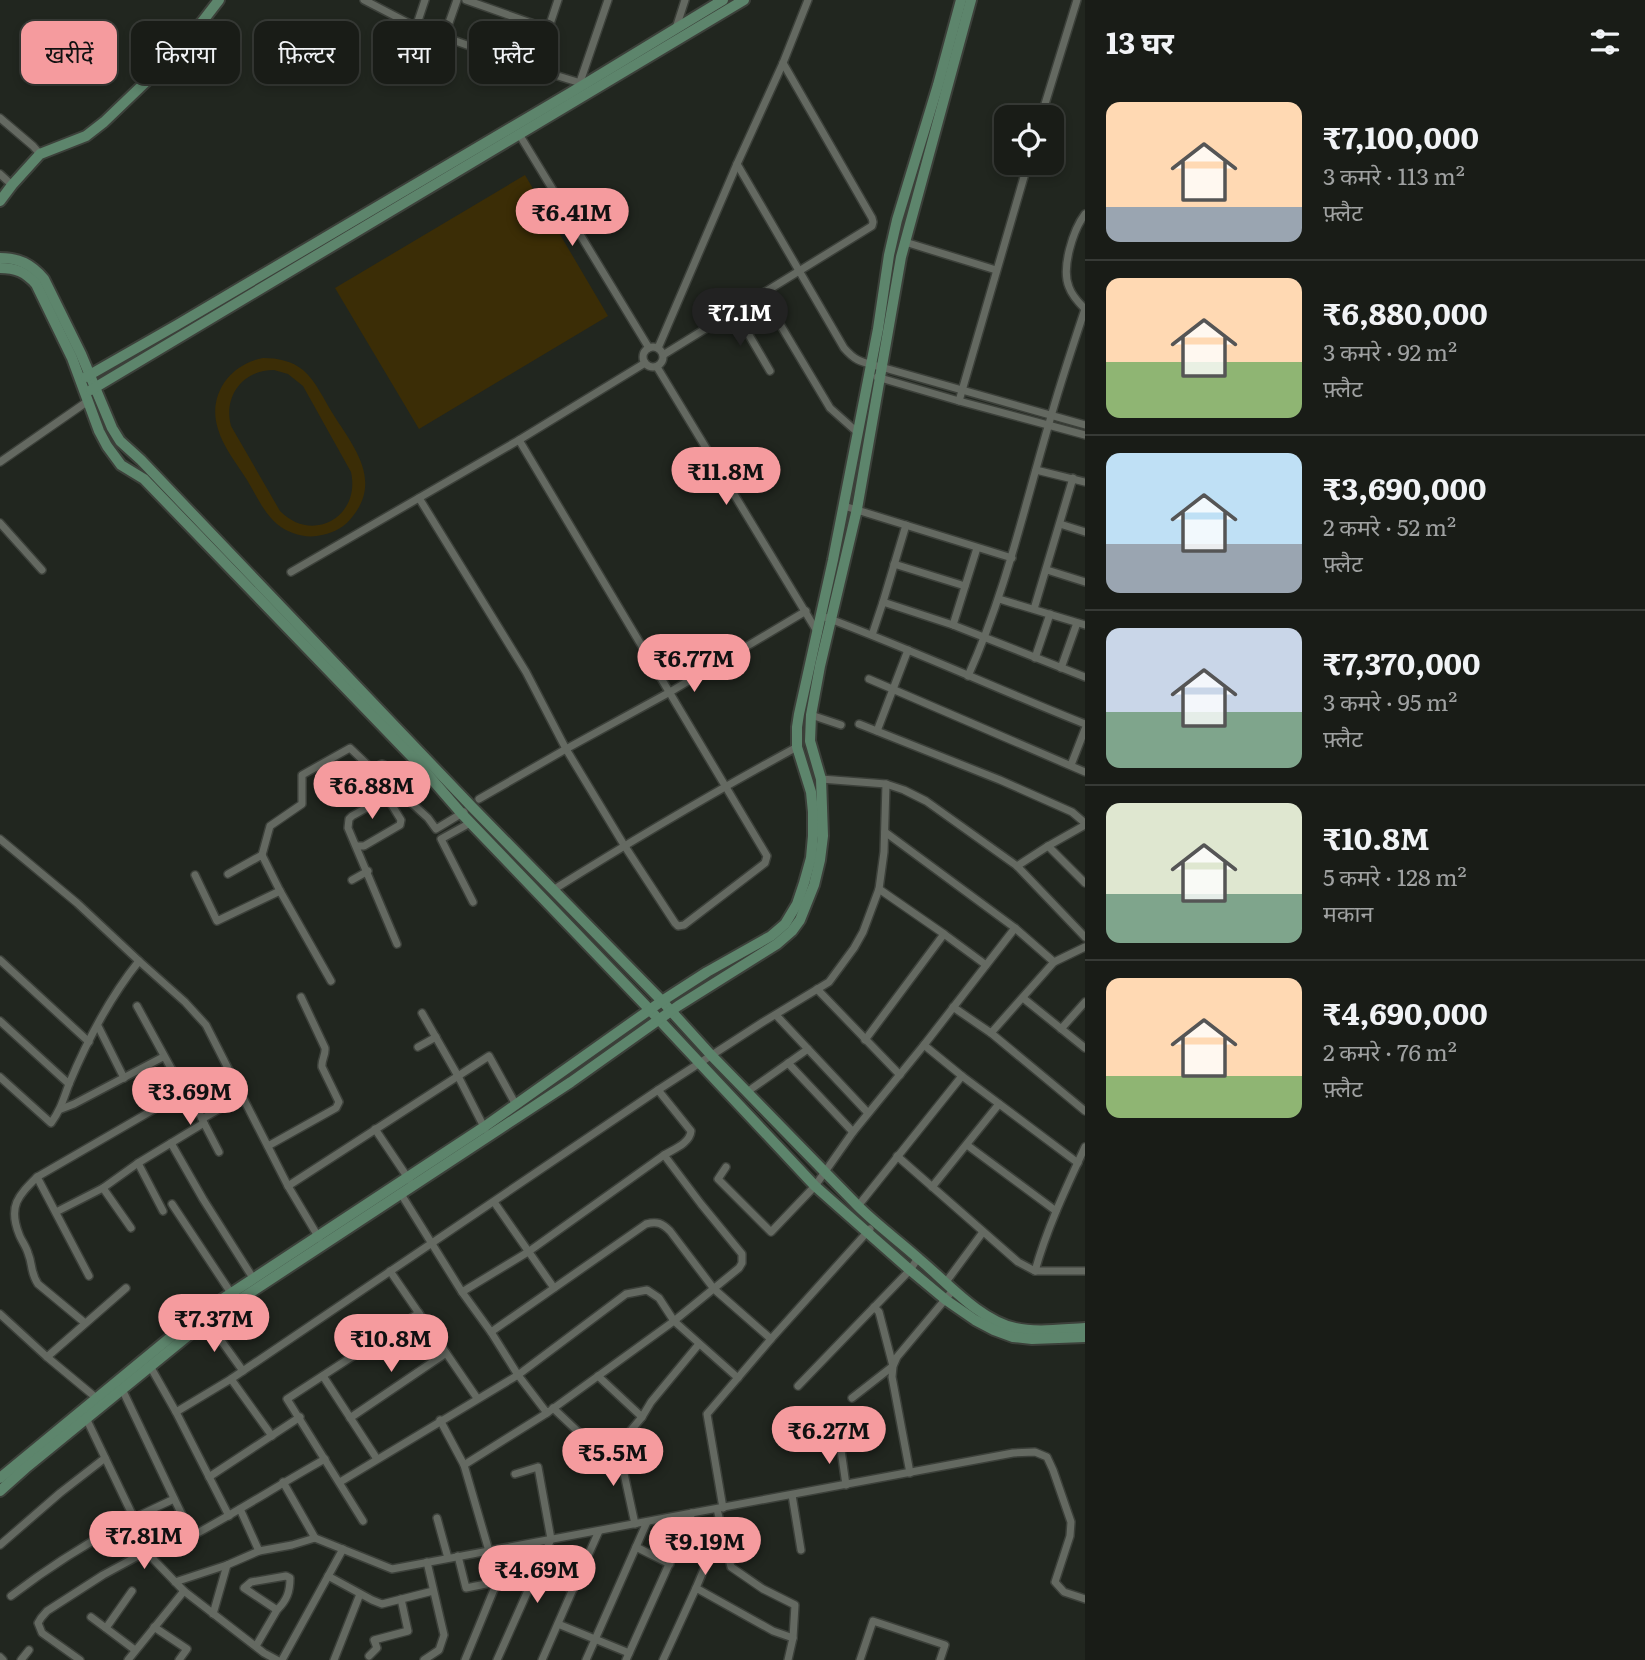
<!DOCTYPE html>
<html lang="hi">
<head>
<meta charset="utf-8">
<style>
  :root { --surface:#191c17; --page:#262924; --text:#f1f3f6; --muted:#9fa1a1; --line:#373a36; --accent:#f59b9e }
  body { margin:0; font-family:Literata,"Noto Sans Devanagari",serif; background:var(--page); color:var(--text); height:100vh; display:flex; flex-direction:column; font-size:26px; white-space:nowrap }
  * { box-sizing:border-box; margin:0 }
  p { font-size:23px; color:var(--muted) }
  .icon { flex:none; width:38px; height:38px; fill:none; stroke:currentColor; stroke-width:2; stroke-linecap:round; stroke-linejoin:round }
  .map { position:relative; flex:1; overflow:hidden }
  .sheet { display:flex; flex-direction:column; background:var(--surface); width:560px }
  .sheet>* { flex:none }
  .guide { position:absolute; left:21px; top:21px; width:665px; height:63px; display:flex; gap:14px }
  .fabs { position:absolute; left:994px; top:105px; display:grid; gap:14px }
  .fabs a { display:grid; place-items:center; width:70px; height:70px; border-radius:14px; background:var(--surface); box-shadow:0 4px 10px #0003,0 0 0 2px var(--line); font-size:35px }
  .price { position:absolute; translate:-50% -60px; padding:0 16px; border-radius:24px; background:var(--accent); color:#111; font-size:23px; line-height:46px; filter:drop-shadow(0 2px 4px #0008) }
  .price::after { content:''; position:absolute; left:50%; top:42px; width:21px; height:16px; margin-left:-10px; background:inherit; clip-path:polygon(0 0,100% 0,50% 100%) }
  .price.on { background:#222; color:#fff }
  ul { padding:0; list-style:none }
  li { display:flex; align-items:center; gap:21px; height:175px; padding:0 21px }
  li+li { border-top:2px solid var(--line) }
  li span { display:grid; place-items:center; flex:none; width:196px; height:140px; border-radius:14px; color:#555 }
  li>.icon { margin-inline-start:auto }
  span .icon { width:84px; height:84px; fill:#fffc; stroke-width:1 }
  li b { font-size:30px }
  h2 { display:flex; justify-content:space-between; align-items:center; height:84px; padding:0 21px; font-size:30px }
  .chip { padding:0 24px; border-radius:14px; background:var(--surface); box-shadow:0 4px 10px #0003,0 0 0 2px var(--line); font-size:24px; line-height:63px }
  .chip.on { background:var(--accent); color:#111 }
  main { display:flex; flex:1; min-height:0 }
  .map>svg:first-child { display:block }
  .pitch { fill:#3b2d06; fill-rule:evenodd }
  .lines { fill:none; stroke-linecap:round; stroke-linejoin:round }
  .street-casing { stroke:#3c403a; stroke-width:10 }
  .secondary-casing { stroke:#3c403a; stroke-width:14 }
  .street { stroke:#646961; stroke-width:7 }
  .secondary { stroke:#5d856c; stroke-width:10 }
</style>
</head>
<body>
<main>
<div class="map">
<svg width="1085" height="1660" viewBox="0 0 1085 1660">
  <rect width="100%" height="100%" fill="#21261f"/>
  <g class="pitch">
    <polygon points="525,175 608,316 419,429 335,288"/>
    <path d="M 263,358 C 278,358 292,361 303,370 C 316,381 324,400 333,414 C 353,446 382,479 353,516 C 346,526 334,533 322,535 C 307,539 289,534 277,524 C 264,513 256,495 247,480 C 237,464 223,447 218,429 C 207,395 230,364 263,358 ZM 274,370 L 288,374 L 303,386 L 351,472 C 361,517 312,544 280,511 L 231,426 C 223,396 243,370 274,370 Z"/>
  </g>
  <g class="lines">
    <g class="street-casing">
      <g id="street">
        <polyline points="364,0 416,27"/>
        <polyline points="425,0 416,27 535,69 584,84"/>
        <polyline points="466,0 548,29"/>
        <polyline points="676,28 685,0"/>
        <polyline points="444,37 457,0"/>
        <polyline points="535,69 558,0"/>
        <polyline points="580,82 608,0"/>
        <polyline points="1041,117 1077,0"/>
        <polyline points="0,118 33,146 40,154"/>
        <polyline points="519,134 649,348"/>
        <path d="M 737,164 L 844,348 C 857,363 863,362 881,367 L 1085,425"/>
        <polyline points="0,174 12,185"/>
        <path d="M 1085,214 C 1073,230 1061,268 1069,287 C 1072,296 1079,303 1085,309"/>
        <polyline points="905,242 996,270"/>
        <polyline points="762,294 830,408 857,432"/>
        <polyline points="735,311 770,371"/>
        <circle cx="653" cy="357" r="10"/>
        <polyline points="658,348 737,164 783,63 808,0"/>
        <polyline points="663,355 872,226 873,222 872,218 783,63"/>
        <polyline points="657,367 818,633"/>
        <polyline points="877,377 959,401 1085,435"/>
        <polyline points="959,401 1028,163"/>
        <polyline points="0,462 88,401"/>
        <polyline points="1036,470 1085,482"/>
        <polyline points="419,498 526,672 566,749 624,845 675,923 678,926 684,925 765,863 767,856 519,440"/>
        <polyline points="844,506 1012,558"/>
        <polyline points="0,523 42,570"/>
        <polyline points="1060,524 1085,532"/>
        <polyline points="894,564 965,586"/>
        <polyline points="1047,570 1085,582"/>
        <polyline points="291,572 519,440 645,363"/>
        <polyline points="999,599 1085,625"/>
        <polyline points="883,602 953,625 1085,677"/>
        <polyline points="1034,609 1073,478"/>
        <path d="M 822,616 C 911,649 997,689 1085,724"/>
        <polyline points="953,625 977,548"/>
        <polyline points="872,635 883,602 906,525"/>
        <polyline points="1035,658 1050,614"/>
        <polyline points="1061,668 1077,623"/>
        <path d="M 968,676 C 1005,594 1023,512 1048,427 C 1059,387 1072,348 1085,309"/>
        <polyline points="869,679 1085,772"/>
        <polyline points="811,715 841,725"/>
        <polyline points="859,724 1000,780 1072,812 1085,823"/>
        <polyline points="877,731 908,650"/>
        <polyline points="1071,765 1085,729"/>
        <polyline points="821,779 886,784 904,790 926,801 1017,866 1085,937"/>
        <polyline points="388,796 352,816 349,819 348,828 397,944"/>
        <polyline points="479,799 566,749 670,692 806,611"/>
        <polyline points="470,823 441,839 473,902"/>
        <polyline points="885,832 1015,928 1054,962"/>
        <polyline points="0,839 77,903 139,961"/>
        <polyline points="357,846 364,846 400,825 401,820 373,774 372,769 382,764 390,768 406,798 428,818 436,829 464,812"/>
        <polyline points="1048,846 1085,883"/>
        <polyline points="262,855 270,826 302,804 302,775 350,748 372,769"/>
        <polyline points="1017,866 1048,846 1085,825"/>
        <polyline points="228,874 262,855 280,891 331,981"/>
        <polyline points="195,875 217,921 280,891"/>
        <polyline points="352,880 368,871"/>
        <polyline points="879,889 944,934 986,965"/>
        <path d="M 553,890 C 633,840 714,792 797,747"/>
        <polyline points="0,960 89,1042"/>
        <polyline points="817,989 900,1075"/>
        <polyline points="1023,998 1085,1048"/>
        <polyline points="137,1006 184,1092 228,1070"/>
        <polyline points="953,1007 991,1033 1054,962 1085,947"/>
        <polyline points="422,1013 458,1076 485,1129"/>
        <polyline points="776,1015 868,1113"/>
        <polyline points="0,1021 69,1084"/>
        <polyline points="98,1026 124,1078"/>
        <polyline points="1061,1029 1085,1002"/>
        <polyline points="991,1033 1085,1111"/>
        <polyline points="865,1040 944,934"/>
        <polyline points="924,1045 962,1076 1078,1163"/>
        <polyline points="418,1047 436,1037"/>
        <polyline points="788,1063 853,1132"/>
        <path d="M 0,1077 L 51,1123 C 61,1109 63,1100 69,1084 C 87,1041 110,997 139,961 L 185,1002 L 206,1025 L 288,1186 L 319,1238"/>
        <polyline points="189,1090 204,1123 219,1152"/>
        <polyline points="747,1092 808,1049"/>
        <polyline points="61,1109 74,1104 163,1057"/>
        <polyline points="202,1119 242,1096"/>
        <polyline points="375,1129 410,1181"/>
        <polyline points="171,1143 203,1199 253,1278"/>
        <polyline points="967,1145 1056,1211"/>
        <path d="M 268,1146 L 336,1108 L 339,1102 L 322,1067 C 321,1060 326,1055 325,1048 L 301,997"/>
        <path d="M 1085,1147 C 1066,1188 1047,1228 1035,1271 L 1085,1271"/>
        <polyline points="897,1156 1018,1262 1035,1271"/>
        <polyline points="138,1163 163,1211"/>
        <polyline points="726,1167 718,1179 771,1232 815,1186 853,1132 924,1045 1015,928"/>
        <path d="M 37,1177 C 18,1196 8,1206 19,1234 C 21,1240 26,1246 28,1253 C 33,1265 30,1272 38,1284 L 85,1323"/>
        <polyline points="288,1186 489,1056 516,1105"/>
        <polyline points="932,1187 999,1104"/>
        <polyline points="103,1188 131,1228"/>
        <polyline points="401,1194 462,1292 491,1332 518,1375 547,1413 674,1321 739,1268 742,1263 742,1254 701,1204 664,1155"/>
        <polyline points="494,1202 554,1288"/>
        <polyline points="172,1204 231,1293"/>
        <polyline points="858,1206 962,1076"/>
        <polyline points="56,1212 103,1188 138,1163 204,1123"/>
        <polyline points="390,1271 477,1398"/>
        <polyline points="89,1276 37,1177 184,1092"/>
        <polyline points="946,1282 983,1232"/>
        <path d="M 462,1292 L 528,1252 L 664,1155 C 674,1149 690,1143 691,1131 L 658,1090"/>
        <polyline points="0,1314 47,1357 100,1401"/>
        <polyline points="207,1321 243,1371"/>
        <path d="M 491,1332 L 646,1224 C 657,1221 662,1223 670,1231 L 714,1289 L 771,1339"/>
        <polyline points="47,1357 126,1288"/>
        <polyline points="150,1366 176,1412 229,1516"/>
        <polyline points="323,1376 377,1459"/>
        <polyline points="598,1376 642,1417 651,1402 699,1344"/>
        <polyline points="231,1379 272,1436"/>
        <polyline points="798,1386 910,1270 918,1258"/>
        <path d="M 122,1389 L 192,1536 C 237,1512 280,1484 325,1459"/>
        <polyline points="852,1398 893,1366 879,1312 874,1307"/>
        <polyline points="553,1408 590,1443"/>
        <polyline points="176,1412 231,1379 658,1090 763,1022 829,982 854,948 863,932 879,889 884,852 886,784"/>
        <polyline points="86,1418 154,1560 184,1591 264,1653 277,1660"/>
        <polyline points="350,1418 446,1353"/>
        <polyline points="440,1420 464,1465"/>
        <polyline points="840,1443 846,1485"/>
        <polyline points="910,1473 892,1377 893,1366 897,1357 954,1289"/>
        <polyline points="209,1477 300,1417"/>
        <polyline points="283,1482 315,1538"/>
        <polyline points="340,1482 518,1375 626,1294 647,1290 659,1298 674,1321 738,1378"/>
        <polyline points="792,1495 801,1550"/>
        <polyline points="723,1508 707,1414 771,1339 870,1229"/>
        <polyline points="240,1509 259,1551"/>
        <polyline points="717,1509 731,1567 763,1589 795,1605 793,1638 788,1660"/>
        <polyline points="437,1518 448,1558"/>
        <polyline points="363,1521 287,1399 419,1313"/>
        <polyline points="635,1524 618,1446 642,1417"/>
        <polyline points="0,1545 60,1493 105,1458"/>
        <polyline points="636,1547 670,1564"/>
        <polyline points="489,1551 464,1465 547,1413"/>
        <polyline points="458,1556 466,1588 535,1574 573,1589 599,1531"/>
        <polyline points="328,1576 372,1600 382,1604 433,1591"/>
        <polyline points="175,1582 227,1565 259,1551 292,1545 315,1538 392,1569 1013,1453 1035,1452 1047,1457 1053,1470 1071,1522 1070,1536 1055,1582 1064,1592 1085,1599"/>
        <polyline points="696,1588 709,1557 722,1534"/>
        <path d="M 11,1596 C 62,1557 116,1525 174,1499"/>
        <polyline points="213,1614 227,1565"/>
        <polyline points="91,1617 135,1650"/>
        <polyline points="558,1624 629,1653"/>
        <polyline points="154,1627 187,1649 179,1660"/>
        <polyline points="106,1628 132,1591"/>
        <path d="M 256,1646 L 277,1610 L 244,1588 L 251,1582 L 286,1576 L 290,1578 C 290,1592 287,1600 277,1610"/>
        <polyline points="369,1656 377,1648 374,1640 408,1631 401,1599"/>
        <polyline points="0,1657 3,1660"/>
        <polyline points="21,1660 29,1650"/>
        <polyline points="80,1660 42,1633 38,1623 41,1618 47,1611 103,1575 149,1550"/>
        <polyline points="128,1660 184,1591"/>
        <polyline points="282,1660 343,1549"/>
        <polyline points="334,1660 360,1594"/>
        <polyline points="424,1660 439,1650 444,1635 427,1562"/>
        <polyline points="465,1660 497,1582"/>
        <polyline points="497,1660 551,1539 538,1467 515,1474"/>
        <polyline points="542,1660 573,1589"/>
        <polyline points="586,1660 647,1522"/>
        <polyline points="626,1660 692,1513"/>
        <polyline points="663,1660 696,1588 773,1631 793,1638"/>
        <polyline points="860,1660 873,1621 945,1645 940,1660"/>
      </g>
    </g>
    <g class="secondary-casing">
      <g id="secondary">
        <polyline points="0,201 12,185 40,154 86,136 104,122 153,75 202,22 219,0"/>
        <path d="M 0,258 C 19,258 31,264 44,279 L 81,354 L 112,428 L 120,441 L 141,460 L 472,807 L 662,1001 L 711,1055 L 858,1206 C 877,1225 899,1241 919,1259 C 947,1282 979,1320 1015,1328 C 1037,1333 1063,1329 1085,1328"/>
        <path d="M 0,268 C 16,268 25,272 36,284 L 72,358 L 99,431 L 107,446 L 121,465 L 144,479 L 415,760 L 462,814 L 650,1010 L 815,1186 L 910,1270 L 946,1300 L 975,1320 L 994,1330 L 1013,1337 L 1032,1339 L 1085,1337"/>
        <polyline points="86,377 177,325 570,93 723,0"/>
        <polyline points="91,390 744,0"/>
        <polyline points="0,1478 195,1317 484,1127 662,1001 707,972 771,936 785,924 797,904 804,883 811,858 813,836 813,812 811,792 797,747 797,727 799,714 833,560 878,329 889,255 897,220 938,85 961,0"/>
        <polyline points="0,1491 28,1466 201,1325 571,1082 678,1006 777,944 792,931 800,920 814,885 820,860 823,836 821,779 810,741 811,715 820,666 857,509 901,257 971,0"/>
      </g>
    </g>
    <use href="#street" class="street"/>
    <use href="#secondary" class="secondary"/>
  </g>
</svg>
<div class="fabs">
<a><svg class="icon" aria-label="locate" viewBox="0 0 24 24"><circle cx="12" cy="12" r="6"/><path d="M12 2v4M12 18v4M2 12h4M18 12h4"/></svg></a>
</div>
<b class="price" style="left:572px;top:248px">₹6.41M</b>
<b class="price on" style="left:740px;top:348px">₹7.1M</b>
<b class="price" style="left:726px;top:507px">₹11.8M</b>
<b class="price" style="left:694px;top:694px">₹6.77M</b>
<b class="price" style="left:372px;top:821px">₹6.88M</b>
<b class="price" style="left:190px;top:1127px">₹3.69M</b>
<b class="price" style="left:214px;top:1354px">₹7.37M</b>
<b class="price" style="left:391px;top:1374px">₹10.8M</b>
<b class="price" style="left:829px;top:1466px">₹6.27M</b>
<b class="price" style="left:613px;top:1488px">₹5.5M</b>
<b class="price" style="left:144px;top:1571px">₹7.81M</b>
<b class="price" style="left:705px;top:1577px">₹9.19M</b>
<b class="price" style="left:537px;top:1605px">₹4.69M</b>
<div class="guide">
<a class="chip on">खरीदें</a>
<a class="chip">किराया</a>
<a class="chip">फ़िल्टर</a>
<a class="chip">नया</a>
<a class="chip">फ़्लैट</a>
</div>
</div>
<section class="sheet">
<h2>13 घर<svg class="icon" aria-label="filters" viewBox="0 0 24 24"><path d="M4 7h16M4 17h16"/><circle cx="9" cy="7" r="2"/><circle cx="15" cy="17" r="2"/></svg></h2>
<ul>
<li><span style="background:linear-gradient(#ffd9b3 75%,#9aa5b1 0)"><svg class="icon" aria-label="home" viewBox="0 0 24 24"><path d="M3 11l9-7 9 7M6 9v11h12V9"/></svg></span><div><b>₹7,100,000</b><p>3 कमरे · 113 m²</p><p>फ़्लैट</p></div></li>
<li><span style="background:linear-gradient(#ffd9b3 60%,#8fb573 0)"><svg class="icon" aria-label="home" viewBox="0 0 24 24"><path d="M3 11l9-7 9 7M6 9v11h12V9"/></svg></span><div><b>₹6,880,000</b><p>3 कमरे · 92 m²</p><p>फ़्लैट</p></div></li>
<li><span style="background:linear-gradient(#bfe0f5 65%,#9aa5b1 0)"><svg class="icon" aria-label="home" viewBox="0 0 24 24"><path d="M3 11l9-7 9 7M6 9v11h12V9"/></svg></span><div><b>₹3,690,000</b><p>2 कमरे · 52 m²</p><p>फ़्लैट</p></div></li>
<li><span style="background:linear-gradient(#c9d6e8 60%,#7fa58c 0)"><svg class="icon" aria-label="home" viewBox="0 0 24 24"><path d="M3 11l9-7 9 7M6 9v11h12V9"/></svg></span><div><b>₹7,370,000</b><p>3 कमरे · 95 m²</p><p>फ़्लैट</p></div></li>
<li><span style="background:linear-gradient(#dfe7d0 65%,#7fa58c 0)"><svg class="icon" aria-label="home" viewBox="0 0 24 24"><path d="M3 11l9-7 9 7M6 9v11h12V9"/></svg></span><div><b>₹10.8M</b><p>5 कमरे · 128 m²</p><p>मकान</p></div></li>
<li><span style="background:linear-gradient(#ffd9b3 70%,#8fb573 0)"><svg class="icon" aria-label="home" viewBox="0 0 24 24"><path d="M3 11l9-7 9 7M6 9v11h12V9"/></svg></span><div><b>₹4,690,000</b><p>2 कमरे · 76 m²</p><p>फ़्लैट</p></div></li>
</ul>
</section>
</main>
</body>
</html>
